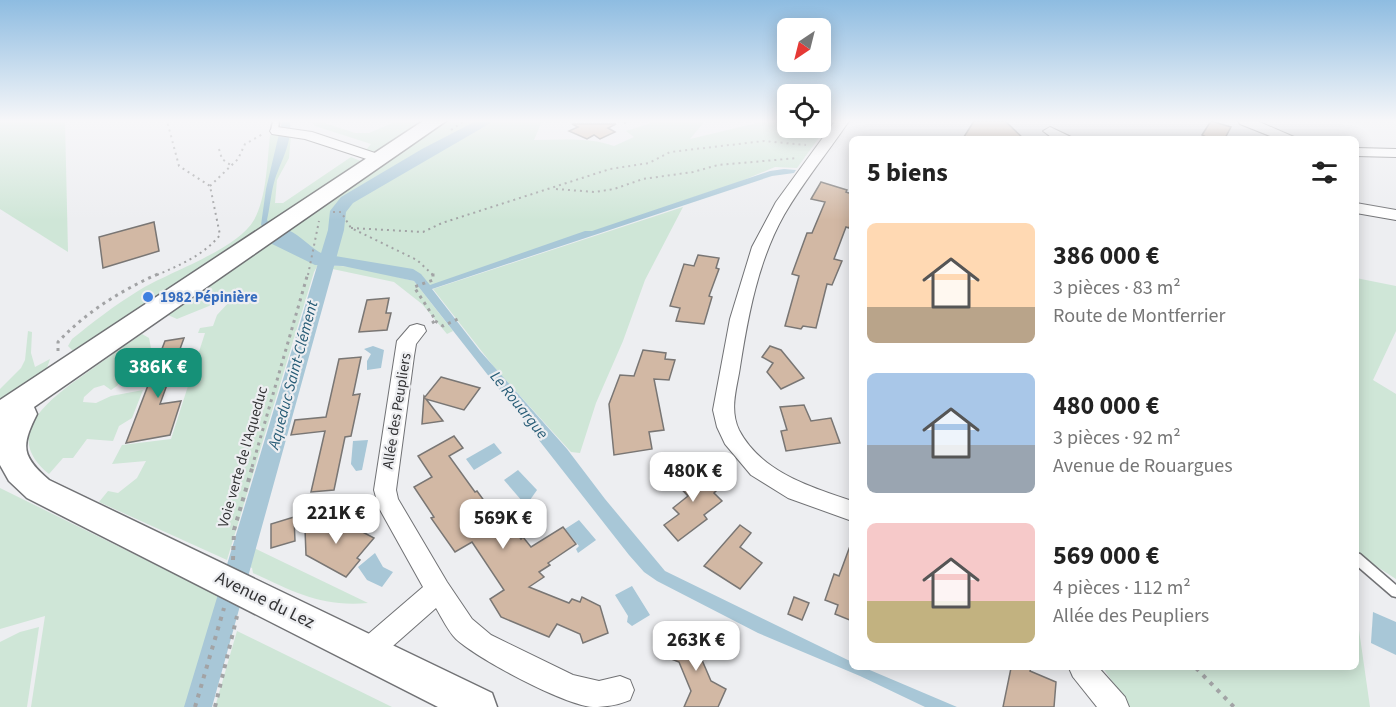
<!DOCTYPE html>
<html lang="fr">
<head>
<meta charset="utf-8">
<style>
  :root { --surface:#fff; --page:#f2f2f2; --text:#222; --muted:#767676; --accent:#169178 }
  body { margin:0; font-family:"Source Sans 3",sans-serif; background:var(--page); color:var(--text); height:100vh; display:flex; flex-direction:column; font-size:22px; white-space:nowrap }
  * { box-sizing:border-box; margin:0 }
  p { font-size:20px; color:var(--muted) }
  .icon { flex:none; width:33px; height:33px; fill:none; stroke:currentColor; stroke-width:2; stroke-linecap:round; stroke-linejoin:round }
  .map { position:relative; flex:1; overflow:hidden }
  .panel { position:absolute; left:849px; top:136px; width:510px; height:534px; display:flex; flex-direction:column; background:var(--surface); border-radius:9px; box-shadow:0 3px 15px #0003 }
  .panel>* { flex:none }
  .needle { width:39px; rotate:215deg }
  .controls { position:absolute; left:777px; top:18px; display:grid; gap:12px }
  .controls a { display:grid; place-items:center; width:54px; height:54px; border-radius:9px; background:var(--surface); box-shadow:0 3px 15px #0003; font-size:30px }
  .price { position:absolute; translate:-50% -51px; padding:0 14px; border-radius:12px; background:#fff; color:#222; font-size:20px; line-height:39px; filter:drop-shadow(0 2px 3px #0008) }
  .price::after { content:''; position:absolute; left:50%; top:36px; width:18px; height:14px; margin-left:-9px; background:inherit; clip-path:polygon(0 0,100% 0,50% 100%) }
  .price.on { background:var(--accent); color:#fff }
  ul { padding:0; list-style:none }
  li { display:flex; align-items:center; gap:18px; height:150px; padding:0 18px }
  li span { display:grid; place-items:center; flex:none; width:168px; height:120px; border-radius:9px; color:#555 }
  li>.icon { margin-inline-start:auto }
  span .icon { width:72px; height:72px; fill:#fffc; stroke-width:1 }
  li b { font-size:26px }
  h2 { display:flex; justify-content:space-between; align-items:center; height:72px; padding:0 18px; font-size:26px }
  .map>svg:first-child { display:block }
  .green { fill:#cfe6d7 }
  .water { fill:#a8c7d7 }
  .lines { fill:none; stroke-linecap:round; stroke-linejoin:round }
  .canal { fill:#a8c7d7; fill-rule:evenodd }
  .building { fill:#d2b8a4; stroke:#797674; stroke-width:1.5 }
  .lane-casing { stroke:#717275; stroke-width:3 }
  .street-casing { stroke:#717275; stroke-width:2 }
  .secondary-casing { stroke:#717275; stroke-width:3 }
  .path-far2 { stroke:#a2a3a5; stroke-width:2; stroke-dasharray:2 4; stroke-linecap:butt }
  .path-far1 { stroke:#a2a3a5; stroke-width:3; stroke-dasharray:3 4.5; stroke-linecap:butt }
  .path { stroke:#a2a3a5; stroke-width:4; stroke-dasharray:4 6; stroke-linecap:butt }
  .lane { fill:#fff; fill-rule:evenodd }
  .street { fill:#fff; fill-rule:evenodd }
  .secondary { fill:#fff; fill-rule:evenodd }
  .shop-dot { fill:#3f7fe0; stroke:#edeef1; stroke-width:2 }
  .labels { text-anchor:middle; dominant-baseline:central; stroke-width:4.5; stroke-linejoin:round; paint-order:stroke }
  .shop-label { font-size:15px; font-weight:bold; fill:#366cbe; stroke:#edeef1; text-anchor:start }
  .street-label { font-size:15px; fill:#343436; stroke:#edeef1 }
  .water-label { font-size:16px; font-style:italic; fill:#275c76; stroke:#edeef1 }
  .near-street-label { font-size:18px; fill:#343436; stroke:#edeef1 }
</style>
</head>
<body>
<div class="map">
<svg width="1396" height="707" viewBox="0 0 1396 707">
  <rect width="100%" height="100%" fill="#edeef1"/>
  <g class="green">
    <polygon points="3,121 65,121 68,252 0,209 0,122"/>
    <polygon points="311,121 319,121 355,133 369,133 397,121 425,121 375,152 366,150 371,144 315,126"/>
    <path d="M 446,121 L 542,121 L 534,140 C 562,140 589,137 614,146 L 634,137 L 626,131 L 648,124 L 652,121 L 705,121 L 690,139 L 765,121 L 787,121 L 788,128 L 820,128 L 821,121 L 831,121 L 797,168 L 775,167 L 739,182 L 429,287 L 414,272 L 323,256 L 314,272 L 227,560 L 99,502 L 108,491 L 118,493 L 137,478 L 146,461 L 112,464 L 122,445 L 171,439 L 205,333 L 198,333 L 200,328 L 213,326 L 217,315 L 229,302 L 222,297 L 214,304 L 177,319 L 168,315 Z"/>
    <path d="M 270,135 L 291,135 L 289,158 L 277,180 L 275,203 L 283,203 L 351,157 L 363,162 L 74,352 L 68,346 L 72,339 C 93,322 115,305 138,291 C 168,272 237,250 254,220 C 267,196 267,161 270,135 Z"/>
    <polygon points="683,207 645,280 623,341 596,403 580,453 571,452 494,367 433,289"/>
    <polygon points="324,265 356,267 414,281 453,331 447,334 422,304 394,282 323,267"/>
    <path d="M 320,268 L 329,268 L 254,548 L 368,603 C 320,607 295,592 253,573 L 252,568 L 239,562 L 237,557 Z"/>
    <polygon points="1356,278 1396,286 1396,331 1373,380 1396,394 1396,579 1356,553"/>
    <polygon points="28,331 32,332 31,353 35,367 50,359 45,374 0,405 0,389 21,368 25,360"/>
    <path d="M 142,334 L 149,338 L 151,348 L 138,358 L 117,386 L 111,390 L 104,385 L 94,388 L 84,397 L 83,402 L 96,403 L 111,396 L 143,390 L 132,418 L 119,426 L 113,441 L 87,439 L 73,458 L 63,458 L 49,474 C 0,434 51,398 85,374 C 104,360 123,347 142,334 Z"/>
    <polygon points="0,488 219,596 190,707 31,707 45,616 0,629"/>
    <polygon points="1356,609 1370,707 1130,707 1103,668 1356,668"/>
    <polygon points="39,627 27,707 0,707 0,642 20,632"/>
    <polygon points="237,631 392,707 215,707"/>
  </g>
  <g class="water">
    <path d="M 282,121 L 290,121 C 292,143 282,159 275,179 C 271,192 270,207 267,220 L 271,226 L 266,229 L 261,225 L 266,189 Z"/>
    <path d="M 784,169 L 796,170 L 794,173 L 772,176 L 432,289 L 480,351 L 567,449 L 605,499 L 665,571 L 852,662 L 852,668 L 865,668 L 957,707 L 925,707 L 860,676 L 758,633 L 657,581 L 644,572 L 629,555 L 414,281 L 343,266 L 315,265 L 270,243 L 288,230 C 302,236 310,248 323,254 L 413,269 L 421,274 L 430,285 L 585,231 L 592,231 L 770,171 Z"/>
    <polygon points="373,346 384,350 381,368 367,370 367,361 371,354 364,349"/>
    <polygon points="368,440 362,470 356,471 351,464 353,441"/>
    <polygon points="494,443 502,453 474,470 466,459"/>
    <polygon points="518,470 537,490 530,500 522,501 504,480"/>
    <polygon points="579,520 596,540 578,553 576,549 579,546 565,529"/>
    <polygon points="375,553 383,567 393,572 382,587 367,580 358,567"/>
    <polygon points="632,586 650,615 632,626 627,622 628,616 615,595"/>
    <polygon points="1373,612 1396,622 1396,655 1371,643"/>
  </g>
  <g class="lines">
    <polygon class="canal" points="476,121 494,121 353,203 346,212 344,230 212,707 184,707 328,230 330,211 341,197 422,149"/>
  </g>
  <g class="building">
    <polygon points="974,121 1005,121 1025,140 962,140"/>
    <polygon points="1211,121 1231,127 1224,140 1205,140 1206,137 1202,135"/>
    <polygon points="572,124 616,124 608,128 615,132 600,139 594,135 587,139 569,131 578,127"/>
    <polygon points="821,182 847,190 846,192 852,194 852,219 849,228 846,227 834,259 842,261 832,285 827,284 816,328 803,326 801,329 785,326 799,276 792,274 807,233 812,233 825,202 811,199"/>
    <polygon points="154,222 159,251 103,268 99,237"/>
    <polygon points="698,255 719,258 716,268 719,269 709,296 712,297 704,324 676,321 680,308 670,306 684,264 694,266"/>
    <polygon points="389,298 386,313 391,313 387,330 359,332 367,300"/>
    <polygon points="184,338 160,404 181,401 170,435 126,443 165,341"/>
    <polygon points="770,346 781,350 804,378 781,389 767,372 773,363 762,357"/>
    <polygon points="643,350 666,353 665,359 675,360 669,380 654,379 664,430 649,432 652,449 614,455 609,404 620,375 634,376"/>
    <polygon points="361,357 353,395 360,394 351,436 345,437 334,490 311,492 325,431 291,435 295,420 326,417 339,359"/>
    <polygon points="441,377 480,388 464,410 426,399 443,421 422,424 424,396 425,397"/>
    <polygon points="804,405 811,421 831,418 840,443 786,451 781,431 787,430 780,407"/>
    <polygon points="454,436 463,448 449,456 475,492 477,491 493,513 499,509 521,539 523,537 531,547 563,527 576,544 548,563 550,565 539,572 544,577 529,587 569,603 572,599 580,602 582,597 600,606 608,633 583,643 580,634 557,624 549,637 501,617 490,599 504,590 472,542 455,552 431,518 434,517 414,487 432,477 418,456"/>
    <polygon points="694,466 711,480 708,482 717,490 714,493 722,501 704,515 707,519 678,541 664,525 679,514 673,508 688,496 674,481"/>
    <polygon points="294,517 295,541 271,548 271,524"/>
    <polygon points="338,519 374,538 357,558 360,560 346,577 306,555 305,529"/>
    <polygon points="740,525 751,533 740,547 762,563 740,589 704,566"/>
    <polygon points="850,546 852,547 852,621 835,614 838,605 825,600 834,574 839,576"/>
    <polygon points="794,597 809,603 802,620 788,614"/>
    <polygon points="683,629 705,639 699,653 711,681 726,689 718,707 684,707 691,691 679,662 669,658"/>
    <polygon points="1011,668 1031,668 1030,671 1056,682 1054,707 1003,707"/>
  </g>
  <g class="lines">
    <g class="lane-casing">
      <g id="lane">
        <polygon points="273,121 279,121 278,129 280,131 279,132 274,133 271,131"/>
        <polygon points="1356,553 1360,554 1396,585 1396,597 1392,596 1356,565"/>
      </g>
    </g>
    <g class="street-casing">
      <g id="street">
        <path d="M 835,121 L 849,121 C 828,152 803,182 784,215 C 758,261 748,316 740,367 C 737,388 729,409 739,430 C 761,472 810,487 852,501 L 852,521 L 788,498 L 751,475 L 725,444 L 717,427 L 713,410 L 730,319 L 752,247 L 776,202 Z"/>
        <polygon points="1238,121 1257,121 1301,140 1280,140 1240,124"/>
        <polygon points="277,127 312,132 384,156 386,159 379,163 305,139 272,134 270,131 272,128"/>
        <polygon points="1050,127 1071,137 1073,140 1055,140 1043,131"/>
        <polygon points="1356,148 1396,149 1396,157 1356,156"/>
        <polygon points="1356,203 1396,210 1396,220 1356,213"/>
        <path d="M 417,324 L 424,326 L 426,331 L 416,344 L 414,356 L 396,490 L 398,499 L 447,582 L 472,619 L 491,635 L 573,675 L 599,681 L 620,676 L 630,680 L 634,690 L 630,700 C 618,705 606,707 593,707 C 564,705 478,659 456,639 C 448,631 442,618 436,608 L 377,660 L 368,664 L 359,660 L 355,651 L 359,642 L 423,587 L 379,508 L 374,490 L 397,341 L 410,326 Z"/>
        <polygon points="1069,668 1099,668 1125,697 1129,707 1097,707 1073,677"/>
      </g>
    </g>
    <g class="secondary-casing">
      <path id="secondary" d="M 423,121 L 446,121 L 34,407 L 37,414 C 21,446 21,456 49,480 L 492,693 L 497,707 L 438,707 L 27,498 L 9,481 L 0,465 L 0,400 Z"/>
    </g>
    <g class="path-far2">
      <polyline points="624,123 633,121"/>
      <polyline points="451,130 464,121"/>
      <polyline points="219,149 222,159 232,166"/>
      <polyline points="210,186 238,159 245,144 263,134"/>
      <polyline points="556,189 595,192 614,189 643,179 693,172 718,165 798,158"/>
      <polyline points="333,212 341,212 351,228 417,260 433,275"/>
      <polyline points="351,228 423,232 442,223 610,169 649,163 670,152 764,141 806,145"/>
      <path d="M 157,275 C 180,265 204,255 220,235 L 210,186 L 179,166 L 167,121"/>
      <polyline points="308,275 319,221"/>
    </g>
    <g class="path-far1">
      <polyline points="435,321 443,326 460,318"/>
      <polyline points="432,323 435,321 433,316 414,287 433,280 433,273"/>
      <path d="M 58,351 L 58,342 C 87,311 122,290 160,273"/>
      <polyline points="252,467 308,273"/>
    </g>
    <g class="path">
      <polyline points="233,560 234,530 253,465"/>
      <polyline points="1196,668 1234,707"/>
      <polyline points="195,707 224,608"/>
      <polyline points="215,707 237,616"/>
    </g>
    <use href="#lane" class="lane"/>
    <use href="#street" class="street"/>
    <use href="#secondary" class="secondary"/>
  </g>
  <linearGradient id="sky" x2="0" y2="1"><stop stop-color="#8ebce1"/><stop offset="0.55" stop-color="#f7f7f9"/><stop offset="1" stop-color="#f7f7f9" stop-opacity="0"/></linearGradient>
  <rect width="1396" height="220" fill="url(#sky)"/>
  <circle class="shop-dot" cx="148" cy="297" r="6"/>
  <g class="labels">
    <g class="shop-label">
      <text x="160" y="297">1982 Pépinière</text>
    </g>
    <g class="street-label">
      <text transform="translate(397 411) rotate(-81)">Allée des Peupliers</text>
      <text transform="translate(243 457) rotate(-74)">Voie verte de l'Aqueduc</text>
    </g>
    <g class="water-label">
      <text transform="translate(293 375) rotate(-75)">Aqueduc Saint-Clément</text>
      <text transform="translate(519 405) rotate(51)">Le Rouargue</text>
    </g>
    <g class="near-street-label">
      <text transform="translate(265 600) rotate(26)">Avenue du Lez</text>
    </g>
  </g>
</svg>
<div class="controls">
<a><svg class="needle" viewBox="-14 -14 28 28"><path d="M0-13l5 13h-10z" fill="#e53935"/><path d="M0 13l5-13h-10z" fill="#767676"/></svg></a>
<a><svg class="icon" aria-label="locate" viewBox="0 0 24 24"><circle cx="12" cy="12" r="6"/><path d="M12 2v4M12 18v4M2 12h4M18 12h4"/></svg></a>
</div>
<b class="price on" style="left:158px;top:399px">386K €</b>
<b class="price" style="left:693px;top:503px">480K €</b>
<b class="price" style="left:336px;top:545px">221K €</b>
<b class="price" style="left:503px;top:550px">569K €</b>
<b class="price" style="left:696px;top:672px">263K €</b>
<section class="panel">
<h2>5 biens<svg class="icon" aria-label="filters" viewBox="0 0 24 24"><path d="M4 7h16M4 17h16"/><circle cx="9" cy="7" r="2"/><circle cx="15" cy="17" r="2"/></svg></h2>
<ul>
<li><span style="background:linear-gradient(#ffd9b3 70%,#b9a48a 0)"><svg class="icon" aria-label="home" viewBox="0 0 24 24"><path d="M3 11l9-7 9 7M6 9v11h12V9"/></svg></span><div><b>386 000 €</b><p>3 pièces · 83 m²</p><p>Route de Montferrier</p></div></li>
<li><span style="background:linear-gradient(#a9c7e8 60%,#9aa5b1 0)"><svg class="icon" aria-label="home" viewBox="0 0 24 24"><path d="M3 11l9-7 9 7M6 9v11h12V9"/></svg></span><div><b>480 000 €</b><p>3 pièces · 92 m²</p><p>Avenue de Rouargues</p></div></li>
<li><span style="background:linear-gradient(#f6c9c9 65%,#c2b280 0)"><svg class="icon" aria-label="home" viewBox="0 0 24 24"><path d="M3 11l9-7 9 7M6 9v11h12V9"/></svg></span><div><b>569 000 €</b><p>4 pièces · 112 m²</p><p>Allée des Peupliers</p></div></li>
</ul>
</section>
</div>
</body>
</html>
